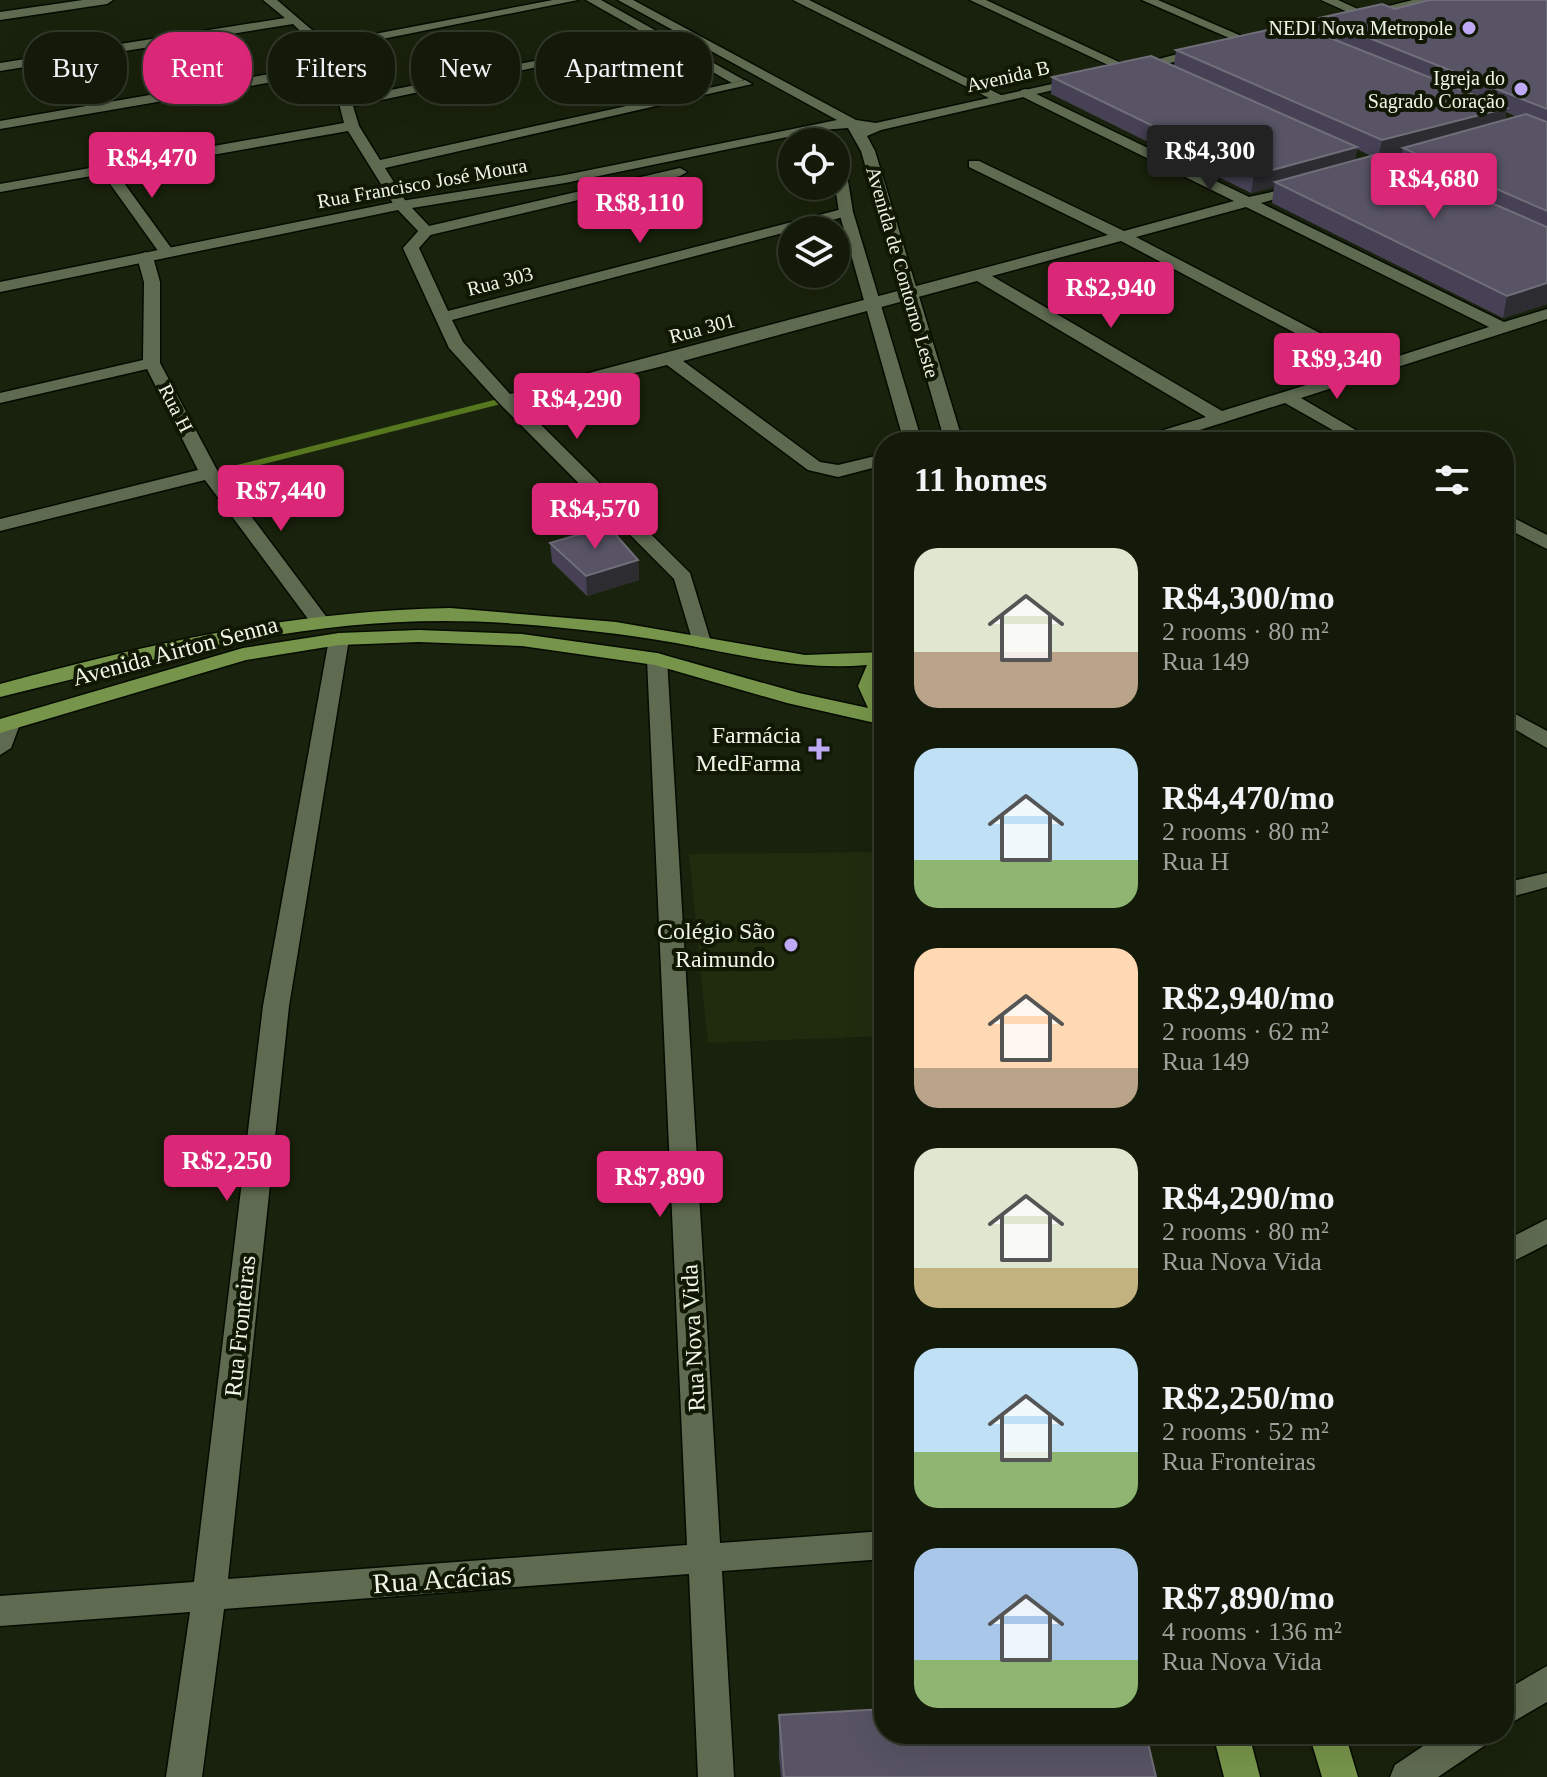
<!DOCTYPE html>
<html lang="en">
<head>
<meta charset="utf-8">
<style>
  :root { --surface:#131a09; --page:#202717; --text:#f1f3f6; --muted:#9da19c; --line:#32382a; --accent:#db2777 }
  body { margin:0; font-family:"Times New Roman",serif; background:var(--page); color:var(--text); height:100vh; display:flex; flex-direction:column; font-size:30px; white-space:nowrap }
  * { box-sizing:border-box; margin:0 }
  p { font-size:26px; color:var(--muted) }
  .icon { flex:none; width:44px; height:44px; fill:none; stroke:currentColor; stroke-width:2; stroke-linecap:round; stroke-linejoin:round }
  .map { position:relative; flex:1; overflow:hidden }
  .drawer { position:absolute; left:874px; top:432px; width:640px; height:1312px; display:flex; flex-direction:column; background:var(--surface); border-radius:32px; box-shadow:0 8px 32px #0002,0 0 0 2px var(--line) }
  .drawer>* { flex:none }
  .banner { position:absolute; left:24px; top:32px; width:730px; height:72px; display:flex; gap:16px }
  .fabs { position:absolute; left:778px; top:128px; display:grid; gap:16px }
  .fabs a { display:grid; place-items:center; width:72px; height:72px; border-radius:50%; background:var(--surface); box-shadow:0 8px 32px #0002,0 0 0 2px var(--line); font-size:40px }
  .price { position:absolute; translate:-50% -68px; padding:0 18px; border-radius:8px; background:var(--accent); color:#fff; font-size:26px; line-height:52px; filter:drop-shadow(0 2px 4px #0008) }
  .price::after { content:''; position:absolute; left:50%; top:48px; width:24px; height:18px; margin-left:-12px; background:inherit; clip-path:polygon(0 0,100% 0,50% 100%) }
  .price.on { background:#222; color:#fff }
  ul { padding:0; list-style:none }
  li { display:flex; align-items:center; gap:24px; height:200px; padding:0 40px }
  li span { display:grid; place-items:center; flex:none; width:224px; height:160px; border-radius:24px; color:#555 }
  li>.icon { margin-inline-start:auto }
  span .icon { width:96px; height:96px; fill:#fffc; stroke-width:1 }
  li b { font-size:34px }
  h2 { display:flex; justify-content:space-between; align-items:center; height:96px; padding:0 40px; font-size:34px }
  .tag { padding:0 28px; border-radius:32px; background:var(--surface); box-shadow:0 8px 32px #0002,0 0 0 2px var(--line); font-size:28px; line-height:72px }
  .tag.on { background:var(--accent); color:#fff }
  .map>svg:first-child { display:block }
  .built { fill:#212c0f }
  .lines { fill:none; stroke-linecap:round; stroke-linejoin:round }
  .stream { fill:#57771f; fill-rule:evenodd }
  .minor-casing { stroke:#050b00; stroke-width:3 }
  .tertiary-casing { stroke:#050b00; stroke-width:3 }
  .primary-casing { stroke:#050b00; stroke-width:3 }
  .minor { fill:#5f6b51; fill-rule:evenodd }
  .tertiary { fill:#5f6b51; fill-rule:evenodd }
  .primary { fill:#77954a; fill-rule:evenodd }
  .wall { fill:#464155; fill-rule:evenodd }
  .shaded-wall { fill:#2c2c31 }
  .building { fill:#585465; stroke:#706e79; stroke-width:2 }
  .poi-dot { fill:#bea9f4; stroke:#101804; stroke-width:3 }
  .labels { text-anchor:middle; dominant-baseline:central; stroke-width:8; stroke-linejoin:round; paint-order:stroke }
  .far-poi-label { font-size:20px; fill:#eff6e8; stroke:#101804; text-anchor:end }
  .far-street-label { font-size:20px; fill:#eff6e8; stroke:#101804 }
  .street-label { font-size:24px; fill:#eff6e8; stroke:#101804 }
  .poi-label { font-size:24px; fill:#eff6e8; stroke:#101804; text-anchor:end }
  .near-street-label { font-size:28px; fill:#eff6e8; stroke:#101804 }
</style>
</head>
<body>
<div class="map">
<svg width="1547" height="1777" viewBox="0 0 1547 1777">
  <rect width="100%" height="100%" fill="#19220c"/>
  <polygon class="built" points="884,852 884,1036 708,1043 689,854"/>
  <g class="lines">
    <polygon class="stream" points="506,397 510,400 509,402 236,471 231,468 233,466"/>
    <g class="minor-casing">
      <g id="minor">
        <polygon points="83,0 113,0 107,4 0,20 0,12"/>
        <polygon points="263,0 277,0 327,43 553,0 578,0 332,49 342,67 351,98 663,35 669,39 353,106 359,126 380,160 745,80 752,84 385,168 408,205 401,209 394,205 348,131 116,172 174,252 166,257 161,255 103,174 0,192 0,184 344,123 331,72 0,129 0,121 328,64 319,49 293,24 0,71 0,63 285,18"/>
        <polygon points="793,0 809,0 1007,98 995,101"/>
        <polygon points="970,0 986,0 1134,69 1123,72"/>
        <polygon points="1142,0 1158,0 1253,41 1243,44"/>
        <polygon points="1321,0 1338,0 1371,15 1361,18"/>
        <path d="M 1026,89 L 1249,197 L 1308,184 L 1308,190 L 1261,203 L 1504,322 L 1547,309 L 1547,319 L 1301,398 L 1376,442 L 1354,442 L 1285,403 L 1162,442 L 1135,442 L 1138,438 L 1206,417 L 977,281 L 683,361 L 820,462 L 838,465 L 884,454 L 884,465 L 838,477 L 808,470 L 667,365 L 518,402 L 690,573 L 711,642 L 701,648 L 694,646 L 674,579 L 500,404 L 449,348 L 403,248 L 421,228 L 431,228 L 434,231 L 419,248 L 448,311 L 846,208 L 853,212 L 851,215 L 452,320 L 463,342 L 510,394 L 1108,235 L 969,167 L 969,161 L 979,161 L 1124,231 L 1234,201 L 1021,96 L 1021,90 ZM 1246,207 L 1489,327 L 1377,363 L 1136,237 ZM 1121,241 L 1361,368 L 1222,411 L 992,276 Z"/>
        <polygon points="145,252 153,257 160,282 160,363 218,472 325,615 328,619 325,623 311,623 205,480 0,531 0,519 198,470 147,369 0,403 0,393 143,360 144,282 137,257"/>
        <polygon points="1504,513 1547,535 1547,549 1504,527"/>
        <polygon points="339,633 349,639 289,1006 228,1579 687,1545 647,659 657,653 664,655 667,659 720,1543 884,1531 884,1559 722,1571 734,1777 698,1777 689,1574 224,1609 202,1777 166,1777 190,1612 0,1626 0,1596 194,1582 263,1006 329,639"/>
        <polygon points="1504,708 1547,731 1547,748 1504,723"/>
        <polygon points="9,717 20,724 11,748 0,755 0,721"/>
        <polygon points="1547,873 1547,887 1504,899 1504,883"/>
        <polygon points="1547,1219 1547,1244 1504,1266 1504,1241"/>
        <polygon points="1547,1666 1547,1702 1504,1727 1504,1691"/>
        <polygon points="1441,1734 1489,1734 1484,1746 1438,1777 1390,1777 1395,1765"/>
      </g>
    </g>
    <g class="tertiary-casing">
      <g id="tertiary">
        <polygon points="586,0 601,0 744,80 732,83"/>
        <polygon points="618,0 633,0 856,120 876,123 1088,76 1088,82 881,130 867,136 875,151 963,442 945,442 861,151 848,128 821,130 565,183 412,208 429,226 680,168 687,172 680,176 426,236 421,234 398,210 0,292 0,282 401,201 565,175 837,120"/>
        <polygon points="1413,0 1435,0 1275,39 1269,35"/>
        <polygon points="1204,47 1210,51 1208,54 1131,72 1125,68"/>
        <polygon points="836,146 843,150 853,212 922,442 904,442 839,212 835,186"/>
      </g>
    </g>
    <g class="primary-casing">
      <g id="primary">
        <path d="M 450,608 L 616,622 L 805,655 L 884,652 L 884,672 L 879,686 L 884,700 L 884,725 L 787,703 L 655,665 L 522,646 L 419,642 L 339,645 L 246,660 L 0,733 L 0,719 L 243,648 L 339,633 L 419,630 L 522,634 L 657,653 L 799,693 L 868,708 L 858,686 L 867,665 C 801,671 741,655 676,643 C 624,634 572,628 519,624 C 331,609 180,653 0,697 L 0,684 C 152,643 292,611 450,608 Z"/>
        <polygon points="1213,1734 1249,1734 1260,1777 1224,1777"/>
        <polygon points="1309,1734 1345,1734 1358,1777 1322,1777"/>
      </g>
    </g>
    <use href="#minor" class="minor"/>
    <use href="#tertiary" class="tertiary"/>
    <use href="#primary" class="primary"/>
  </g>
  <g class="wall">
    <path d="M 1547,0 L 1547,304 L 1503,318 L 1272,203 L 1274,187 L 1251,193 L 1051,94 L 1052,77 L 1174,66 L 1176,50 L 1316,32 L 1319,18 L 1395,9 ZM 1506,112 L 1517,117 L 1505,120 ZM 1357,149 L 1371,156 L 1355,160 ZM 1402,153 L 1400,163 L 1385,157 Z"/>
    <polygon points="550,543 638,560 639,580 587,596 552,562"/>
    <polygon points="779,1715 1156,1777 781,1777 779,1757"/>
  </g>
  <g class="shaded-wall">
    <polygon points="1507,108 1504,127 1403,148 1402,153 1378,159 1382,140"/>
    <polygon points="1357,147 1354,165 1275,182 1274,187 1251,193 1254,175"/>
    <polygon points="1547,283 1547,304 1503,318 1507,296"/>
    <polygon points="638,560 639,580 587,596 586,576"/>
  </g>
  <g class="building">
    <polygon points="1429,0 1547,0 1547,109 1319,18 1382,4 1395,9"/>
    <polygon points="1295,24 1507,108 1382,140 1176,50"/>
    <polygon points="1151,56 1357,147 1254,175 1052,77"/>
    <polygon points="1526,114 1547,122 1547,211 1403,148"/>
    <polygon points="1378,154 1547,227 1547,283 1507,296 1275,182"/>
    <polygon points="608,526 638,560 586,576 550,543"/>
    <polygon points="884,1709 884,1734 1146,1734 1156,1777 784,1777 779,1715"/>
  </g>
  <g class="poi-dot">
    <circle cx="1469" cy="28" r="8"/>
    <circle cx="1521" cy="89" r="8"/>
    <path d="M815 737h8v8h8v8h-8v8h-8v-8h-8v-8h8z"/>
    <circle cx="791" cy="945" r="8"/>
  </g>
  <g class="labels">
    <g class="far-poi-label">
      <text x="1453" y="28">NEDI Nova Metropole</text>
      <text x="1505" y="78">Igreja do<tspan x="1505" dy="23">Sagrado Coração</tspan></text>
    </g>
    <g class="far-street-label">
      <text transform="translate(1008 76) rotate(-13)">Avenida B</text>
      <text transform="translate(422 183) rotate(-10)">Rua Francisco José Moura</text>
      <text transform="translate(903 272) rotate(74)">Avenida de Contorno Leste</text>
      <text transform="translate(500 281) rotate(-14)">Rua 303</text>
      <text transform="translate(702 328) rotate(-15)">Rua 301</text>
      <text transform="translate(176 408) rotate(63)">Rua H</text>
    </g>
    <g class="street-label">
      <text transform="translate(175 651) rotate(-15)">Avenida Airton Senna</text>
      <text transform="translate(240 1326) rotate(-84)">Rua Fronteiras</text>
      <text transform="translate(693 1338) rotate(-93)">Rua Nova Vida</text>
    </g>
    <g class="poi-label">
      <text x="801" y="735">Farmácia<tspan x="801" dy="28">MedFarma</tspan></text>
      <text x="775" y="931">Colégio São<tspan x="775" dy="28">Raimundo</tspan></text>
    </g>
    <g class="near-street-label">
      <text transform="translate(442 1579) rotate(-4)">Rua Acácias</text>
    </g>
  </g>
</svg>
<div class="fabs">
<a><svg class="icon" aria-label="locate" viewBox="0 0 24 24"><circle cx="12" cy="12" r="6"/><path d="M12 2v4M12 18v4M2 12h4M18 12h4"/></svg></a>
<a><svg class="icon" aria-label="layers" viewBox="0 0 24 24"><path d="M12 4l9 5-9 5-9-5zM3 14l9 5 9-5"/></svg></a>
</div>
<b class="price on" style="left:1210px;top:193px">R$4,300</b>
<b class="price" style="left:152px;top:200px">R$4,470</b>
<b class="price" style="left:1434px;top:221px">R$4,680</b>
<b class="price" style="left:640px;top:245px">R$8,110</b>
<b class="price" style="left:1111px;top:330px">R$2,940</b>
<b class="price" style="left:1337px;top:401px">R$9,340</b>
<b class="price" style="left:577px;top:441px">R$4,290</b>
<b class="price" style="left:281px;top:533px">R$7,440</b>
<b class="price" style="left:595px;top:551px">R$4,570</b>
<b class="price" style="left:227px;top:1203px">R$2,250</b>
<b class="price" style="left:660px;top:1219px">R$7,890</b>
<div class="banner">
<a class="tag">Buy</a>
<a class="tag on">Rent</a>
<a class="tag">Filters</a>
<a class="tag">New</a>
<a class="tag">Apartment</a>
</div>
<section class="drawer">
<h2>11 homes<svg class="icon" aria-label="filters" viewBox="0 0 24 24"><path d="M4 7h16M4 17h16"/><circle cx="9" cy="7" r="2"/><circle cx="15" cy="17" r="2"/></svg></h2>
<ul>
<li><span style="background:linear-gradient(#dfe7d0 65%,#b9a48a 0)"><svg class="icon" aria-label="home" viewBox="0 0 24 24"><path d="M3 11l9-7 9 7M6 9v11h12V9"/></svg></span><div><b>R$4,300/mo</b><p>2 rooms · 80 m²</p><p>Rua 149</p></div></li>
<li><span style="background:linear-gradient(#bfe0f5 70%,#8fb573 0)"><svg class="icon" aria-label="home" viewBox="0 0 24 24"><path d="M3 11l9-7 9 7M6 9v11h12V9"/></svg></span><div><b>R$4,470/mo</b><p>2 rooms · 80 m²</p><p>Rua H</p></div></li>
<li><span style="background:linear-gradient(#ffd9b3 75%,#b9a48a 0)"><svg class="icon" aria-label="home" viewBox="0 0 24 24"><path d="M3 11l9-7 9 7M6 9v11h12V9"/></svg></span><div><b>R$2,940/mo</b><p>2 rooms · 62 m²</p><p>Rua 149</p></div></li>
<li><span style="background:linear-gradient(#dfe7d0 75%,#c2b280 0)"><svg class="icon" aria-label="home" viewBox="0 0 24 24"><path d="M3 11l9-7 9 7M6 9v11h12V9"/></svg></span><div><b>R$4,290/mo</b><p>2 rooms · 80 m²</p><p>Rua Nova Vida</p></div></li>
<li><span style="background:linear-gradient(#bfe0f5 65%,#8fb573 0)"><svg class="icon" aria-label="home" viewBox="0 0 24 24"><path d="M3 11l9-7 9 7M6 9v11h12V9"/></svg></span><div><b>R$2,250/mo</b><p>2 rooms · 52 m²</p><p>Rua Fronteiras</p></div></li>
<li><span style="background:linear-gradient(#a9c7e8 70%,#8fb573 0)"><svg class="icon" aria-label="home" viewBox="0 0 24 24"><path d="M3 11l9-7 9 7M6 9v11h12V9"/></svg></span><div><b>R$7,890/mo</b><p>4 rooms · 136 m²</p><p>Rua Nova Vida</p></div></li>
</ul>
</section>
</div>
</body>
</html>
